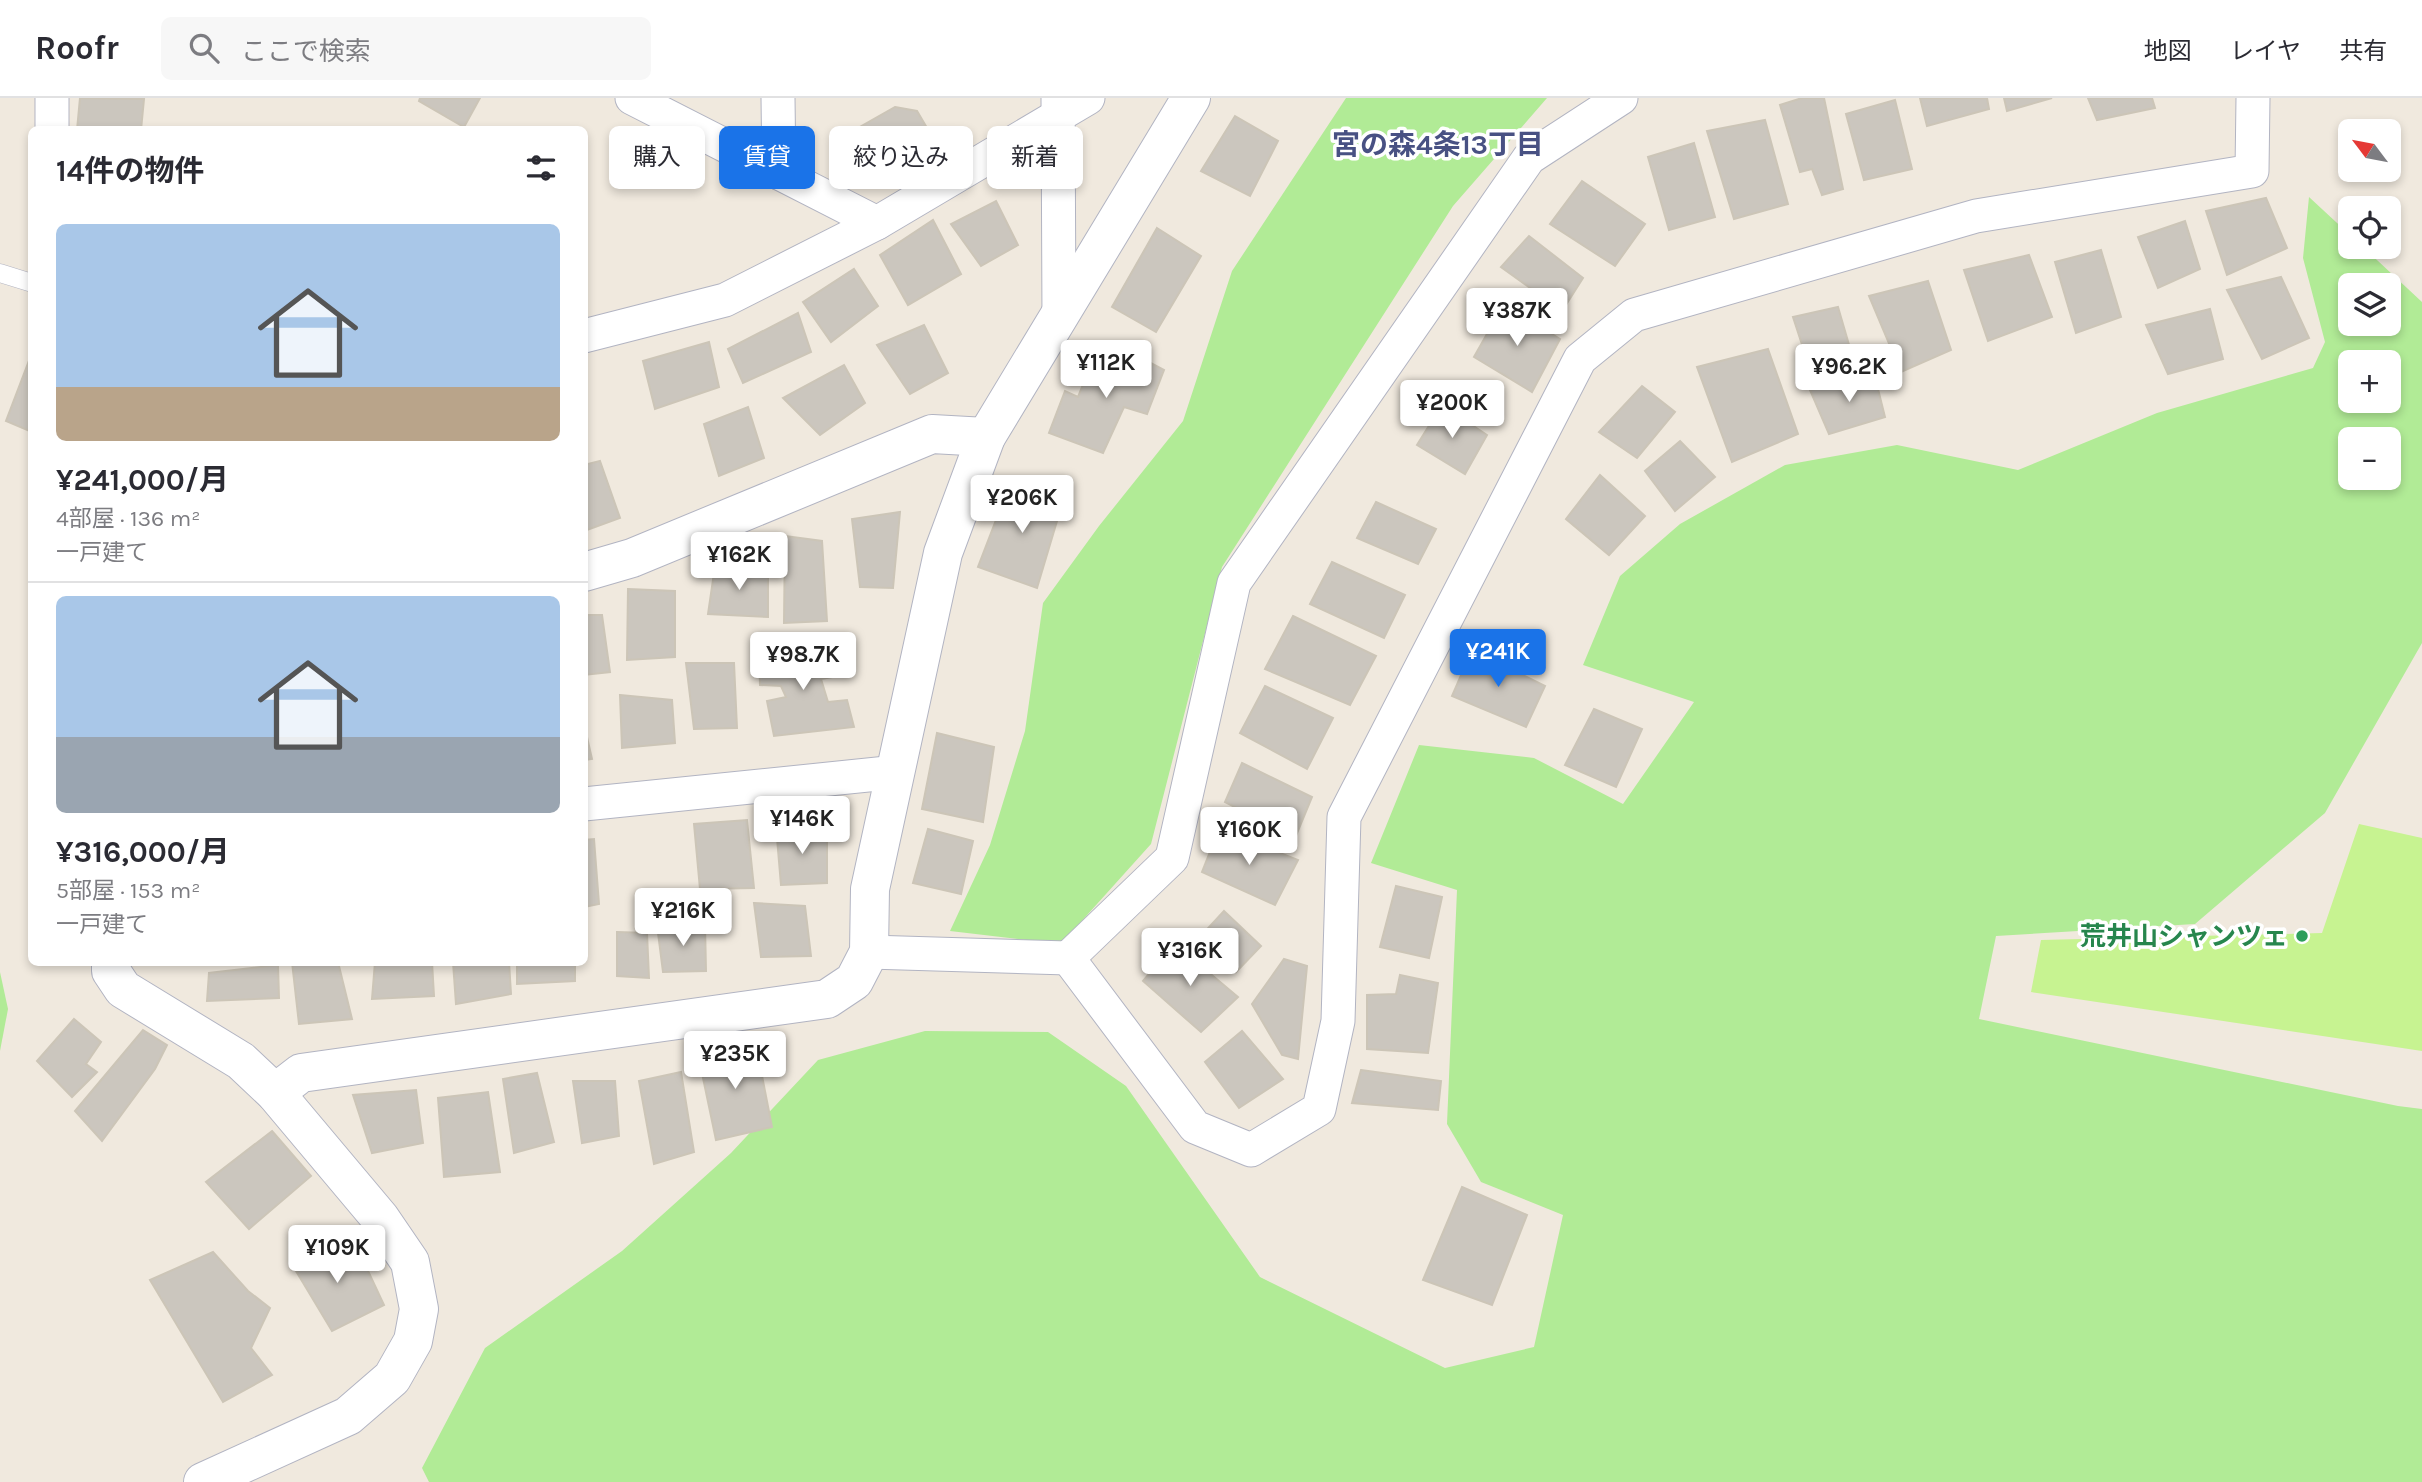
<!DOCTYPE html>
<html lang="ja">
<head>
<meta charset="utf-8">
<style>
  :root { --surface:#fff; --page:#f7f7f7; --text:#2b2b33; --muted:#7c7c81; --line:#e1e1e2; --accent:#1a73e8 }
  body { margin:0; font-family:Karla,"Noto Sans JP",sans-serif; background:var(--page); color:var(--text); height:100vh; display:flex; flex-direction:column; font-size:26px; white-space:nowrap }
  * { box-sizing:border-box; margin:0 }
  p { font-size:23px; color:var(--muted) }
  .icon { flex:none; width:38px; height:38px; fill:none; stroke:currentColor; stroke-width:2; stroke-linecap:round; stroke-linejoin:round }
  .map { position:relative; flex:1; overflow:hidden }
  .drawer { position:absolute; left:28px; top:28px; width:560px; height:840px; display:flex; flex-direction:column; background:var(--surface); border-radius:10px; box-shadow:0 4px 10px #0003 }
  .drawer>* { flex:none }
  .top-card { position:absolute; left:609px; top:28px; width:665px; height:63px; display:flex; gap:14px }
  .needle { width:46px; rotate:302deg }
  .tools { position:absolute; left:2338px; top:21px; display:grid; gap:14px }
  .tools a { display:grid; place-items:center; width:63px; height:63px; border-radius:10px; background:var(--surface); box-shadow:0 4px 10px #0003; font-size:35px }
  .price { position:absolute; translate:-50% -60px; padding:0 16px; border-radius:7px; background:#fff; color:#222; font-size:23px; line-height:46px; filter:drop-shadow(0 2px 4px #0008) }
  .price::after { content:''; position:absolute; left:50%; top:42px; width:21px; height:16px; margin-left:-10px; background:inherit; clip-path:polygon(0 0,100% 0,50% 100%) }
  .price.selected { background:var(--accent); color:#fff }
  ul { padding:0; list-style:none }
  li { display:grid; align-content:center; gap:14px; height:371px; padding:0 28px }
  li+li { border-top:2px solid var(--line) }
  li span { display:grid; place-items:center; height:217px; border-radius:10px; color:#555 }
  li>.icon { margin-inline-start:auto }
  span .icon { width:126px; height:126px; fill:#fffc; stroke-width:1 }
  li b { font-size:30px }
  h2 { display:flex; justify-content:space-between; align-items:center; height:84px; padding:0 28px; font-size:30px }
  .chip { padding:0 24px; border-radius:10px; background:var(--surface); box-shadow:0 4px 10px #0003; font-size:24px; line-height:63px }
  .chip.selected { background:var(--accent); color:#fff }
  header { display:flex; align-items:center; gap:42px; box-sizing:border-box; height:98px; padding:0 35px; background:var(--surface); border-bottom:2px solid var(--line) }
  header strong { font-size:33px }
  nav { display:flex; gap:38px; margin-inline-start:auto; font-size:24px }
  .search { width:490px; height:63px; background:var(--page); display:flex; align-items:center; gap:18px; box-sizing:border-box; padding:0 24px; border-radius:10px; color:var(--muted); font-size:26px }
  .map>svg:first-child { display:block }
  .green { fill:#b1eb96; fill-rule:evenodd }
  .pitch { fill:#c7f391 }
  .building { fill:#cbc6be; stroke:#ccc5b7; stroke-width:2 }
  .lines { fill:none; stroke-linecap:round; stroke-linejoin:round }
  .lane-casing { stroke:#b2b4c2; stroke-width:19 }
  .street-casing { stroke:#b2b4c2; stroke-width:35 }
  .secondary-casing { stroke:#b2b4c2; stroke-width:40 }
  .lane { stroke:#fff; stroke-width:18 }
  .street { stroke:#fff; stroke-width:33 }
  .secondary { stroke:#fff; stroke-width:38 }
  .leisure-dot { fill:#2e9e5b; stroke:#fff; stroke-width:2.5 }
  .labels { text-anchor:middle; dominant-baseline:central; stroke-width:7; stroke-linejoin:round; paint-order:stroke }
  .leisure-label { font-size:26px; font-weight:bold; fill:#27864d; stroke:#fff; text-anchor:end }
  .neighbourhood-label { font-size:28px; font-weight:bold; fill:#485183; stroke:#fff }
</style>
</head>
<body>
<header>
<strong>Roofr</strong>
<div class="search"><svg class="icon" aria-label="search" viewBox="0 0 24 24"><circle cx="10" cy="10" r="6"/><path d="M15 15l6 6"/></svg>ここで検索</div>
<nav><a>地図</a><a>レイヤ</a><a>共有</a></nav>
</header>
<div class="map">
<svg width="2422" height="1384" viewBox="0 0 2422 1384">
  <rect width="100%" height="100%" fill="#f0e9de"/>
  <g class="green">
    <polygon points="1346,0 1547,0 1453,108 1222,469 1151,746 1061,846 950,833 990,747 1025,633 1043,505 1099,428 1183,323 1232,173"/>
    <path d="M 2309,99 L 2350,137 L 2350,149 L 2363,149 L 2422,204 L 2422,545 L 2325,715 L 2195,826 L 1996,838 L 1979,921 L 2398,1008 L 2422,1011 L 2422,1384 L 429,1384 L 422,1370 L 485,1250 L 622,1153 L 731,1055 L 818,962 L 925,933 L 1048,934 L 1126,988 L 1260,1179 L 1445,1270 L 1534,1249 L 1563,1117 L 1481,1084 L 1447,1026 L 1457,792 L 1371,765 L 1419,647 L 1534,660 L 1623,706 L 1694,604 L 1583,567 L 1620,478 L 1680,426 L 1785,367 L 1897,347 L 2018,372 L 2157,315 L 2313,270 L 2325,244 L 2303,160 ZM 2350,187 L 2389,187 L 2389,226 L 2350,226 ZM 2350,264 L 2389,264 L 2389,303 L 2350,303 ZM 2350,341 L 2389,341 L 2389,380 L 2350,380 Z"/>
    <polygon points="0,874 8,911 0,953"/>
  </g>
  <polygon class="pitch" points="2359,726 2422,740 2422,953 2031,894 2041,842 2322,835"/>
  <g class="building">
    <polygon points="80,0 144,1 141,32 77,32"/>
    <polygon points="420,0 480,0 464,29 419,3"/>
    <polygon points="1802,0 1824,0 1843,91 1822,97 1812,71 1800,74 1780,7"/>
    <polygon points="1920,0 1987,0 1989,11 1927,28"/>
    <polygon points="2004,0 2052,0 2007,13"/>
    <polygon points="2088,0 2152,0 2155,10 2097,22"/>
    <polygon points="1895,2 1912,71 1864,82 1846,16"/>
    <polygon points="895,9 917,13 930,35 919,46 867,82 842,39"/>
    <polygon points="1235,18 1278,43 1250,98 1201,73"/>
    <polygon points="1765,22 1788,106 1734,121 1707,33"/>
    <polygon points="1694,45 1715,119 1669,132 1648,59"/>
    <polygon points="1582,83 1645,126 1615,168 1550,126"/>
    <polygon points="2266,100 2287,150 2227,177 2206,113"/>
    <polygon points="996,103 1018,147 981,168 951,126"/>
    <polygon points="933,122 961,176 908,207 880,157"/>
    <polygon points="2185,123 2200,171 2158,190 2138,139"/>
    <polygon points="1157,130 1201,158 1156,234 1112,209"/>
    <polygon points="1529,138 1583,180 1562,213 1501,169"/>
    <polygon points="2101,152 2121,219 2076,235 2055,164"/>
    <polygon points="2029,157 2052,219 1988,243 1964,172"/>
    <polygon points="854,171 878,208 831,244 803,204"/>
    <polygon points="2281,179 2309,240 2262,261 2227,192"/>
    <polygon points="1928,183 1951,252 1901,274 1869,198"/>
    <polygon points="1504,206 1560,241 1532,294 1474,259"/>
    <polygon points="1838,209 1852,257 1809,268 1793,219"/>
    <polygon points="2210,211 2223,261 2168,276 2146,227"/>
    <polygon points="798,215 811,254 743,285 728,251"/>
    <polygon points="924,227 948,275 910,296 877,247"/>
    <polygon points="709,244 719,289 655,311 643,263"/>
    <polygon points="1768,251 1798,336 1732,364 1697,269"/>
    <polygon points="1128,253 1164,272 1147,316 1124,309 1103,355 1049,335 1065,293 1078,299 1095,257 1120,268"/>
    <polygon points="30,260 32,260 32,334 6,323"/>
    <polygon points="844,267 865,305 820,337 783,300"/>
    <polygon points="1875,279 1885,319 1829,336 1810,292"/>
    <polygon points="1642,288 1675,314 1637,360 1599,334"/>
    <polygon points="1442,307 1487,337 1465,376 1417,347"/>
    <polygon points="748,309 764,360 719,378 704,326"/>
    <polygon points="1680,343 1715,379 1675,413 1645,373"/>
    <polygon points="600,363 620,420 584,433 584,367"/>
    <polygon points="1600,377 1645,418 1609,457 1566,421"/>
    <polygon points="1011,383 1063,403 1037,490 978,469"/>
    <polygon points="1376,404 1436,431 1418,466 1357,440"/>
    <polygon points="900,414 893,490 860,489 852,421"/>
    <polygon points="785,438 822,443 827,523 784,525"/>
    <polygon points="1332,464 1405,497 1384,540 1310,506"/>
    <polygon points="715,468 768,473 768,519 708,516"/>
    <polygon points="628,491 675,493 675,559 627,562"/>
    <polygon points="584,517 602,517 610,574 584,577"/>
    <polygon points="1293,518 1376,558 1350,607 1265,571"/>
    <polygon points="837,551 839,578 821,581 828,604 847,602 854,629 774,638 767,603 786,599 781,588 760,587 759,555"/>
    <polygon points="1472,552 1545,588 1526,629 1452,598"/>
    <polygon points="686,565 734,565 737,630 694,631"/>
    <polygon points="1265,588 1333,620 1307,671 1240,635"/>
    <polygon points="620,597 672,602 675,645 622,650"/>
    <polygon points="1594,611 1642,631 1616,689 1565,667"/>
    <polygon points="584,626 592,661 584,662"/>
    <polygon points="937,635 994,649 983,724 922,711"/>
    <polygon points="1242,665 1312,699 1295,740 1225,704"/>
    <polygon points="747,722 754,790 700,791 694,726"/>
    <polygon points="776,728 827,732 827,785 781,787"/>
    <polygon points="928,731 973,743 961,796 913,785"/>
    <polygon points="1219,731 1298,762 1275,807 1202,774"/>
    <polygon points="594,741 599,806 584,809 584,742"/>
    <polygon points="1396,788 1442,799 1429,860 1380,849"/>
    <polygon points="754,805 805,808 811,858 761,859"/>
    <polygon points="1224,813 1261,848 1236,874 1200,839"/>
    <polygon points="705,826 706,873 663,874 657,827"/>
    <polygon points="617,834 647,835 649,880 617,878"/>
    <polygon points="1175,846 1238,899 1201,934 1143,883"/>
    <polygon points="1284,861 1307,868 1298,961 1282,957 1252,906"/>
    <polygon points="292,864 338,864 352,921 299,926"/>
    <polygon points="375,864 432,864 434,898 372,901"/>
    <polygon points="453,864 509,864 511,896 456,906"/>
    <polygon points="517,864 575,864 575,883 517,886"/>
    <polygon points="278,867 279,900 207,903 209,875"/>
    <polygon points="1400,877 1438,885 1428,955 1367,951 1367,897 1396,896"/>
    <polygon points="74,921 101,944 86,966 97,974 72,999 37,963"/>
    <polygon points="143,932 167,947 155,971 102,1043 75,1013"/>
    <polygon points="1242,933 1283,981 1239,1010 1205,964"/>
    <polygon points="756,947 772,1029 716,1042 698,956"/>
    <polygon points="1361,972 1441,983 1438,1012 1352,1005"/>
    <polygon points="681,974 694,1054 654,1066 639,983"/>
    <polygon points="537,975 554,1044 514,1055 503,981"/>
    <polygon points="573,983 615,983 619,1038 582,1045"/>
    <polygon points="416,992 423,1045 372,1055 353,997"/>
    <polygon points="488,994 500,1074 444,1079 438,1000"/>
    <polygon points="272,1033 311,1078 249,1131 206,1084"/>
    <polygon points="1462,1089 1527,1117 1492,1207 1423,1182"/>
    <polygon points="329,1141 345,1170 362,1160 384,1207 332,1233 290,1163"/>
    <polygon points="213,1154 248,1193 270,1210 251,1250 272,1277 223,1304 150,1182"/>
  </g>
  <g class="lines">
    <g class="lane-casing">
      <polyline id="lane" points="0,175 32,185"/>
    </g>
    <g class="street-casing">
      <g id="street">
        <polyline points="632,0 877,125"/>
        <polyline points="778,0 779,75"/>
        <polyline points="1058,0 1059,222"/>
        <polyline points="52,32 52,0"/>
        <polyline points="584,238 725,202 877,125 1088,0"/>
        <polyline points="584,706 897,674"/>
        <polyline points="869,854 1068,860 1172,760 1234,485 1529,60 1621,0"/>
        <polyline points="1068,860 1195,1029 1251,1052 1319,1011 1338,923 1344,719 1580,261 1634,217 1976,118 2252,73 2253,0"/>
      </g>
    </g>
    <g class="secondary-casing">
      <g id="secondary">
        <polyline points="584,474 632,460 932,336 986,339"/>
        <polyline points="111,864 111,873 123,891 241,963 275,995 380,1120 410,1164 419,1211 413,1243 392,1280 348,1318 203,1384"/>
        <polyline points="275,995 301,975 827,901 854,883 869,854 870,791 943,455 986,339 1191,0"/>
      </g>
    </g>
    <use href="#lane" class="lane"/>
    <use href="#street" class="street"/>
    <use href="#secondary" class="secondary"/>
  </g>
  <circle class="leisure-dot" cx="2302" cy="838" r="7"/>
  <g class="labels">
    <g class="leisure-label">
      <text x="2288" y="838">荒井山シャンツェ</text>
    </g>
    <g class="neighbourhood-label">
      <text x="1438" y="46">宮の森4条13丁目</text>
    </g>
  </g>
</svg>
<div class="tools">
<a><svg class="needle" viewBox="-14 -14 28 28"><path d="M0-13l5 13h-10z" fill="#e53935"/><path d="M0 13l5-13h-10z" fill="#7c7c81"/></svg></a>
<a><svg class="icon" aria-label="locate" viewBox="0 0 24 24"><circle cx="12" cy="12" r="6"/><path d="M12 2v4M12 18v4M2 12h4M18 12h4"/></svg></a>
<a><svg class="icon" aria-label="layers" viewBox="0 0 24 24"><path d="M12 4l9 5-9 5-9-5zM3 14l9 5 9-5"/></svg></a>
<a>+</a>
<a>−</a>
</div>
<b class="price" style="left:1517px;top:250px">¥387K</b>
<b class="price" style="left:1106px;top:302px">¥112K</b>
<b class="price" style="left:1849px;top:306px">¥96.2K</b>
<b class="price" style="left:1452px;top:342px">¥200K</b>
<b class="price" style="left:1022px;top:437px">¥206K</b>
<b class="price" style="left:739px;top:494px">¥162K</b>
<b class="price selected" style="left:1498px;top:591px">¥241K</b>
<b class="price" style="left:803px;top:594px">¥98.7K</b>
<b class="price" style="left:802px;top:758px">¥146K</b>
<b class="price" style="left:1249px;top:769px">¥160K</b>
<b class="price" style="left:683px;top:850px">¥216K</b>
<b class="price" style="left:1190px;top:890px">¥316K</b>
<b class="price" style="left:735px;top:993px">¥235K</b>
<b class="price" style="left:337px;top:1187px">¥109K</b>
<div class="top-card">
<a class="chip">購入</a>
<a class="chip selected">賃貸</a>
<a class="chip">絞り込み</a>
<a class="chip">新着</a>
</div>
<section class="drawer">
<h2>14件の物件<svg class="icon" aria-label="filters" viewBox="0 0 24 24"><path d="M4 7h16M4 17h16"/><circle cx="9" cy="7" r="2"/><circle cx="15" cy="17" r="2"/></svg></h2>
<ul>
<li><span style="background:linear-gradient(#a9c7e8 75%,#b9a48a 0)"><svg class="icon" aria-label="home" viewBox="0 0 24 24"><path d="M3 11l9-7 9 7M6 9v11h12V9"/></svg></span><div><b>¥241,000/月</b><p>4部屋 · 136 m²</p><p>一戸建て</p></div></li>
<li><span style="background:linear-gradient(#a9c7e8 65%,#9aa5b1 0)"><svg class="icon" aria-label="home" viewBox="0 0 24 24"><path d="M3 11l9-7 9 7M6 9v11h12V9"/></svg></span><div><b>¥316,000/月</b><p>5部屋 · 153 m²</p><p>一戸建て</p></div></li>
</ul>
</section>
</div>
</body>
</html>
